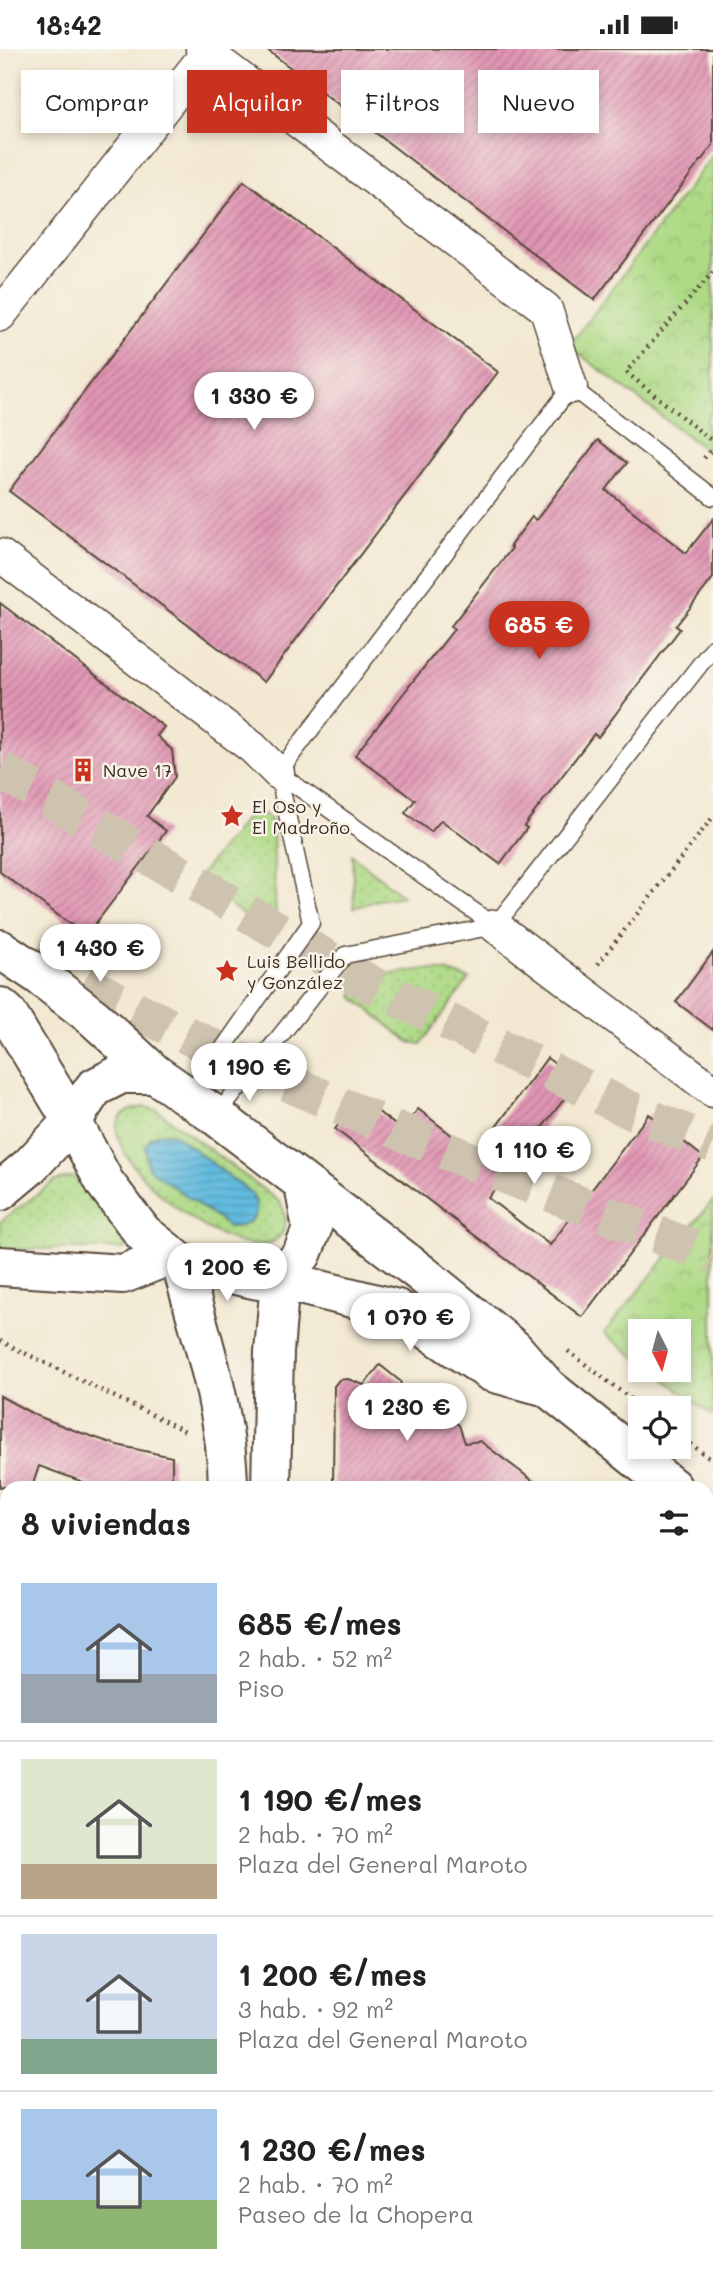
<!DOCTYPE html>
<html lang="es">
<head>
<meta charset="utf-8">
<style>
  :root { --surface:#fff; --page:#f2f2f2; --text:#222; --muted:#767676; --line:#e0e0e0; --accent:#c8321e }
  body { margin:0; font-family:Mali,sans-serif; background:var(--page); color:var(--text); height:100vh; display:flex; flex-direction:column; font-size:26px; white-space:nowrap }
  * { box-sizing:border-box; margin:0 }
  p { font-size:23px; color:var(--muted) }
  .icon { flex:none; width:38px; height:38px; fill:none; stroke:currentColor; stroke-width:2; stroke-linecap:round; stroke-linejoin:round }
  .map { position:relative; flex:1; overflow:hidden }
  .drawer { position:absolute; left:0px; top:1432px; width:714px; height:800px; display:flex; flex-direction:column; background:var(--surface); border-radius:21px 21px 0 0; box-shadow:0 4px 10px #0003 }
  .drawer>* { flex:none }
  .banner { position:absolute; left:21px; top:21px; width:672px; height:63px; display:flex; gap:14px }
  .needle { width:46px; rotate:174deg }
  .tools { position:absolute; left:628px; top:1270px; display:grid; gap:14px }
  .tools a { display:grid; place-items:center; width:63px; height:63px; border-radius:0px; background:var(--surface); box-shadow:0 4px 10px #0003; font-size:35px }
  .price { position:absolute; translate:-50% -60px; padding:0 16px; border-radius:24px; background:#fff; color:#222; font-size:23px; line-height:46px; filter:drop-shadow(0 2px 4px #0008) }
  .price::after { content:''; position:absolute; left:50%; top:42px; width:21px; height:16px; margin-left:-10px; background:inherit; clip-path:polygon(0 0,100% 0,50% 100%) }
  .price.on { background:var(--accent); color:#fff }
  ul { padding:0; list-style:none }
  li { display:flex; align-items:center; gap:21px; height:175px; padding:0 21px }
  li+li { border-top:2px solid var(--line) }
  li span { display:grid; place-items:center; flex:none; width:196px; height:140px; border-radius:0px; color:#555 }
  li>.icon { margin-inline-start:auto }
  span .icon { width:84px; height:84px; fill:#fffc; stroke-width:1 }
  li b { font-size:30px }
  h2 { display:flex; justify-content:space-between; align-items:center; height:84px; padding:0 21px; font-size:30px }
  .chip { padding:0 24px; border-radius:0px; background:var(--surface); box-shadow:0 4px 10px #0003; font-size:24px; line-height:63px }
  .chip.on { background:var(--accent); color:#fff }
  .status { display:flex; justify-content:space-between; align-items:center; height:49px; padding:0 35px; background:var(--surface); direction:ltr }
  .status svg { height:19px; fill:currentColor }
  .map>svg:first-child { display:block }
  .park { fill:url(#park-crowns); stroke:#748252; stroke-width:2 }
  .garden { fill:url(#garden-dots); stroke:#748252; stroke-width:2 }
  .water { fill:url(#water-rules); stroke:#4e737f; stroke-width:2 }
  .building { fill:url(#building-hatch) }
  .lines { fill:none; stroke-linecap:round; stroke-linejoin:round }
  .highway-tunnel { stroke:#cec3af; stroke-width:38; stroke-dasharray:38 19; stroke-linecap:butt }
  .lane-casing { stroke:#574739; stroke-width:19 }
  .street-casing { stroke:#574739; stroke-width:35 }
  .secondary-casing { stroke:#574739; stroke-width:42 }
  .path { stroke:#574739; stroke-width:4.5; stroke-dasharray:2 5; stroke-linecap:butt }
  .lane { stroke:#fff; stroke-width:16 }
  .street { stroke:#fff; stroke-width:32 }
  .secondary { stroke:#fff; stroke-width:38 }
  .labels { text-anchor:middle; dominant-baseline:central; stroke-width:5; stroke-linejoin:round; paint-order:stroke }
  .poi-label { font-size:18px; fill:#3b2a1e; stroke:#f7f3e8; text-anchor:start }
</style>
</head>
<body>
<div class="status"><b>18:42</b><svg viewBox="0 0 49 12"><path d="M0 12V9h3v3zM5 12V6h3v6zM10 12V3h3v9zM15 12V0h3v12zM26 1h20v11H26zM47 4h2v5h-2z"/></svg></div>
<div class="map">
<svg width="713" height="2231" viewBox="0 0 713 2231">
  <defs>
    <pattern id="park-crowns" width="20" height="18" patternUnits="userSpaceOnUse" patternTransform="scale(1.75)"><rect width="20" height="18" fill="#aeda86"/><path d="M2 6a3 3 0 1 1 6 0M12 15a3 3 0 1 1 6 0" fill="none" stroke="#97bb73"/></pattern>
    <pattern id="garden-dots" width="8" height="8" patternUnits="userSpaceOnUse" patternTransform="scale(1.75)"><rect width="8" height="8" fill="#aeda86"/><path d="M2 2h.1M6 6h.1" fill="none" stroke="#97bb73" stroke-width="1.8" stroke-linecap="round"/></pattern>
    <pattern id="water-rules" width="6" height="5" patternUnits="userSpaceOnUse" patternTransform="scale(1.75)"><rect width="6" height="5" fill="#62bce0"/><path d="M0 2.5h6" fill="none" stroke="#5299b5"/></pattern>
    <pattern id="building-hatch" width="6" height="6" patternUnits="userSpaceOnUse" patternTransform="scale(1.75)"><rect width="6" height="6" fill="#e196b4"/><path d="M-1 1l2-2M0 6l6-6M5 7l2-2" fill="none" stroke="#b87b92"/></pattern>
  </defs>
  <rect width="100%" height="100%" fill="#f7f3e8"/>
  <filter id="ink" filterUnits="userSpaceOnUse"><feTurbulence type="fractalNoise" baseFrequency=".0143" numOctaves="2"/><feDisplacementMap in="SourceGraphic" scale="14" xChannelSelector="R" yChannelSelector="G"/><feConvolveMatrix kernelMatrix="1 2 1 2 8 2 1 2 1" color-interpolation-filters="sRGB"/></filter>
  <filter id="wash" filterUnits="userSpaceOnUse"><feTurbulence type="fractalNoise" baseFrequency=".00686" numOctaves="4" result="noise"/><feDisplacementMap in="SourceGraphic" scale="28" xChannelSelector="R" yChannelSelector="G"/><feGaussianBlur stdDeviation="1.57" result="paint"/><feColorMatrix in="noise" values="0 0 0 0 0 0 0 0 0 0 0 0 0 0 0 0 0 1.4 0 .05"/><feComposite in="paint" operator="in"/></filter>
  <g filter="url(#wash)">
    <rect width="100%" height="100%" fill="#f3e9d3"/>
    <g class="park">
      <polygon points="713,106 713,361 707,369 707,402 569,297"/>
      <polygon points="713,1151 713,1367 653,1321 679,1321 679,1283 640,1283 640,1312 604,1284"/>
    </g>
    <g class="garden">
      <polygon points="260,764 266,766 273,775 276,882 267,884 201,834 200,826 247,768"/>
      <polygon points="352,806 403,847 378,851 354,859"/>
      <polygon points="426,920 449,923 469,930 421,995 409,993 353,948 356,940 386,926"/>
      <path d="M 145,1058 L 157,1061 L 280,1153 C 286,1165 289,1176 280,1187 C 238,1236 46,1068 145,1058 Z"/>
      <polygon points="72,1128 88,1140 124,1195 125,1200 0,1200 0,1173 55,1132"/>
    </g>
    <path class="water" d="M 163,1084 L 174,1085 L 251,1144 C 264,1165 251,1178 229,1178 L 148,1119 L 145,1098 L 151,1088 Z"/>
    <g id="blocks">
      <g class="building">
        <polygon points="266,0 713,0 713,96 594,251"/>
        <polygon points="244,132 498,323 264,633 9,442"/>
        <polygon points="598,391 627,414 606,441 686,504 713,470 713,529 676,577 680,580 598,688 594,685 524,777 527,779 500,815 441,771 431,783 405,764 415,751 355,706 454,580 451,577 512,499 510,497 532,468 536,471"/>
        <polygon points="0,554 164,678 157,687 172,701 175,728 147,767 166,782 86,887 0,823"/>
        <polygon points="713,903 713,981 676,953"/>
        <polygon points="547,1009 578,1032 488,1149 550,1196 649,1065 703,1108 582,1268 335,1080 360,1049 402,1081 418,1060 476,1105"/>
        <polygon points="380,1316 400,1332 405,1350 421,1348 459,1376 465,1394 480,1392 541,1438 333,1438 334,1337 339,1331 348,1330 364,1336"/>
        <polygon points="0,1347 35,1366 76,1382 117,1396 172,1408 172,1438 97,1438 39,1417 32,1438 0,1438"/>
      </g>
    </g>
  </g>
  <g filter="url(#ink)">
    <use href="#blocks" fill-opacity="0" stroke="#574739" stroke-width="2"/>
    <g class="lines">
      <g class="highway-tunnel">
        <polyline points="0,721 372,936 630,1061 713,1095"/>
        <path d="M 33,907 C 250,1026 482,1119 713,1207"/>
      </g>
      <g class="lane-casing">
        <g id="lane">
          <polyline points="278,724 571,338 713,448"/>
          <polyline points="495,877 713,599"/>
          <polyline points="189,1048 311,874 278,724 495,877 345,906 216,1067"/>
        </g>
      </g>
      <g class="street-casing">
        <g id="street">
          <polyline points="202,0 546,260 571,338"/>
          <polyline points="0,266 207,4"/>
          <polyline points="0,506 253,699 278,724"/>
          <polyline points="495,877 713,1042"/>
          <polyline points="707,1991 713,1991"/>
          <polyline points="0,2028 7,2024"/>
        </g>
      </g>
      <g class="secondary-casing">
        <g id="secondary">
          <polyline points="0,900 39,926 94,969 155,1025 216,1067 422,1225 514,1300 547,1338 672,1438"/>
          <polyline points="0,958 7,964 72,1072 105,1134 143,1184 181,1214 258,1231 280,1231 397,1260 491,1323 547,1338"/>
          <polyline points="0,1142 30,1117 72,1072 94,1039 121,1025 155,1025"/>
          <path d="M 181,1214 C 201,1287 227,1362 228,1438"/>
          <polyline points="0,1217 123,1225 171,1206"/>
          <polyline points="280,1231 302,1205 312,1180 304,1136"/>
          <polyline points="271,1438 274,1303 280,1231"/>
          <polyline points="707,1467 713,1472"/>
          <polyline points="238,2224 238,2231"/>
          <polyline points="276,2224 276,2231"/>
        </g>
      </g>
      <g class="path">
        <polyline points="713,223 626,323 713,393"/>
        <polyline points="704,409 713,399"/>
        <polyline points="598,915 713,768"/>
        <polyline points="0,1292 185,1382"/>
        <polyline points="568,1302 644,1360"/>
        <polyline points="679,1386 713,1412"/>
      </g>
      <use href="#lane" class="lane"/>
      <use href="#street" class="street"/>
      <use href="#secondary" class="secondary"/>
    </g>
  </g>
  <defs>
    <g id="building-bare" transform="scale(1.89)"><path d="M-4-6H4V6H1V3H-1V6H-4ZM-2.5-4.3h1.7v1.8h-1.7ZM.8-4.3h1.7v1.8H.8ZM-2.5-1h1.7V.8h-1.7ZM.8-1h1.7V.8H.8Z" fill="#c8321e" stroke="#f7f3e8" stroke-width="2.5" paint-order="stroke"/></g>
    <g id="sight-bare" transform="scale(1.89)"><path d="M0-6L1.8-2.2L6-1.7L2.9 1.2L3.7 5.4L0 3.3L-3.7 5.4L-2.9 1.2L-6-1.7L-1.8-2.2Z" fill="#c8321e" stroke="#f7f3e8" stroke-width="2.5" paint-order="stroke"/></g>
  </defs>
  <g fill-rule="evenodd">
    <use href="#building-bare" x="83" y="721"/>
    <use href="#sight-bare" x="232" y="767"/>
    <use href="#sight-bare" x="227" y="922"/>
  </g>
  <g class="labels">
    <g class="poi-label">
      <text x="103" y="721">Nave 17</text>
      <text x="252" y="757">El Oso y<tspan x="252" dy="21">El Madroño</tspan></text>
      <text x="247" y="912">Luis Bellido<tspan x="247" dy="21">y González</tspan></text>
    </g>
  </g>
</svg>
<div class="tools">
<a><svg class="needle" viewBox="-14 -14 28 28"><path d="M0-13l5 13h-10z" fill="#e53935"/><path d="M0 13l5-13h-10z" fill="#767676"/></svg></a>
<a><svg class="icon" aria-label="locate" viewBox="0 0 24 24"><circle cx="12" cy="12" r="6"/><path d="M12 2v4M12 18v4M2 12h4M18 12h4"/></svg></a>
</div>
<b class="price" style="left:254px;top:383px">1 330 €</b>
<b class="price on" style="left:539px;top:612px">685 €</b>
<b class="price" style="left:100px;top:935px">1 430 €</b>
<b class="price" style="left:249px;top:1054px">1 190 €</b>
<b class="price" style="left:534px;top:1137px">1 110 €</b>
<b class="price" style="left:227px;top:1254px">1 200 €</b>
<b class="price" style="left:410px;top:1304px">1 070 €</b>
<b class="price" style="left:407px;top:1394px">1 230 €</b>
<div class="banner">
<a class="chip">Comprar</a>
<a class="chip on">Alquilar</a>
<a class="chip">Filtros</a>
<a class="chip">Nuevo</a>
</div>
<section class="drawer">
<h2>8 viviendas<svg class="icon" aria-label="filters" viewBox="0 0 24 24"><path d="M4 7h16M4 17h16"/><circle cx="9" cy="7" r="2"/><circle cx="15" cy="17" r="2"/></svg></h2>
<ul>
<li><span style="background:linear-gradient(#a9c7e8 65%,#9aa5b1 0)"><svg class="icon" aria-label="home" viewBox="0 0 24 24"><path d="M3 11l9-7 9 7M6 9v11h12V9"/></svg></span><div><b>685 €/mes</b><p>2 hab. · 52 m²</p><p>Piso</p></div></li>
<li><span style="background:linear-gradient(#dfe7d0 75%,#b9a48a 0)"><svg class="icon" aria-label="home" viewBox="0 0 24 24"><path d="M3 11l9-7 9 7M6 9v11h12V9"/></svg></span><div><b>1 190 €/mes</b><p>2 hab. · 70 m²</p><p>Plaza del General Maroto</p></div></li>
<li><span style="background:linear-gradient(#c9d6e8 75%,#7fa58c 0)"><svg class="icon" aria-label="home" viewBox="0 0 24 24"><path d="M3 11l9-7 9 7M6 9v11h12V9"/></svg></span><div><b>1 200 €/mes</b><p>3 hab. · 92 m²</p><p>Plaza del General Maroto</p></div></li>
<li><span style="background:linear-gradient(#a9c7e8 65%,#8fb573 0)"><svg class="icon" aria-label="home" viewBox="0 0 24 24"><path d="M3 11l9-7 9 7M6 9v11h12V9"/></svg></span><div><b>1 230 €/mes</b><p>2 hab. · 70 m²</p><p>Paseo de la Chopera</p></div></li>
</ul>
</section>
</div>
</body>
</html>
